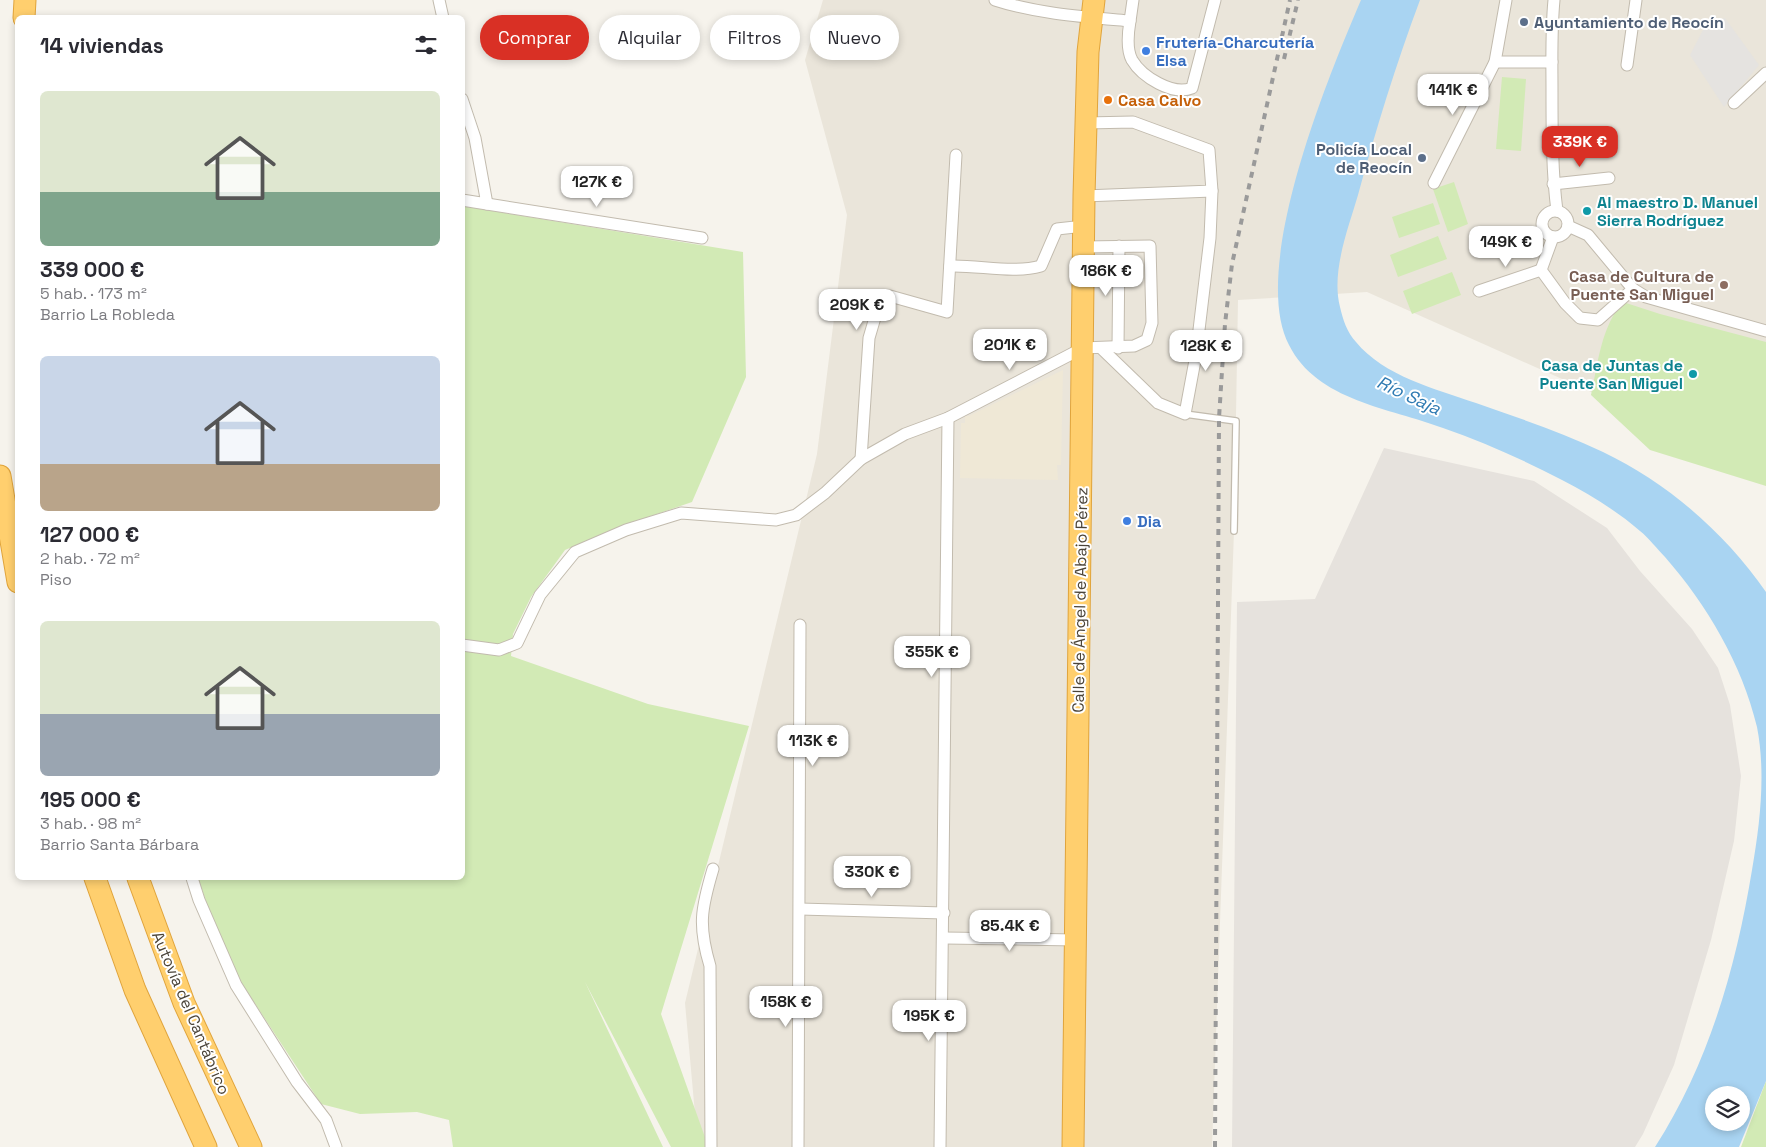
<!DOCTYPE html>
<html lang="es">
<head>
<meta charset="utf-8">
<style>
  :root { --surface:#fff; --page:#f2f2f3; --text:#2b2b33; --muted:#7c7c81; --accent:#d93025 }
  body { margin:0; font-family:"Space Grotesk",sans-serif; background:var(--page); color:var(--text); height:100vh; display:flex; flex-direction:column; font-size:19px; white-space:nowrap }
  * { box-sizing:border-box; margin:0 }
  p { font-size:16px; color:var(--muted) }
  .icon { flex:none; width:28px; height:28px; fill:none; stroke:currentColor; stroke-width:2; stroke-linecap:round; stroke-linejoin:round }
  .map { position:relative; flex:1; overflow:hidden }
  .drawer { position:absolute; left:15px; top:15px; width:450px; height:865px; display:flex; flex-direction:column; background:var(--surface); border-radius:8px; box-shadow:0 2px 8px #0003 }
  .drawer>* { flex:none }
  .hud { position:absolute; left:480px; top:15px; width:475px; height:45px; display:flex; gap:10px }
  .controls { position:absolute; left:1705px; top:1086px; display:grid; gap:10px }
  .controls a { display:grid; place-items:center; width:45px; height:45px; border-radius:50%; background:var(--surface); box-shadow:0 2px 8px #0003; font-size:25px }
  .price { position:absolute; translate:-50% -42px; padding:0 11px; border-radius:10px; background:#fff; color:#222; font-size:16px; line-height:32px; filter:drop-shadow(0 1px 2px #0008) }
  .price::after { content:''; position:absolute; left:50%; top:30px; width:15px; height:11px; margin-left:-8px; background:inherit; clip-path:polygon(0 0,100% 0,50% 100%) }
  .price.selected { background:var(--accent); color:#fff }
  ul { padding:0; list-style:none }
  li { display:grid; align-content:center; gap:10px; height:265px; padding:0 25px }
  li span { display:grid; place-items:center; height:155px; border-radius:8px; color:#555 }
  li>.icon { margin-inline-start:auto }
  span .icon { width:90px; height:90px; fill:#fffc; stroke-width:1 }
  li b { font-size:21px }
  h2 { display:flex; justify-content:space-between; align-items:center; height:60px; padding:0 25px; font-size:21px }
  .chip { padding:0 18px; border-radius:22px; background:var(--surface); box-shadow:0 2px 8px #0003; font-size:18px; line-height:45px }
  .chip.selected { background:var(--accent); color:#fff }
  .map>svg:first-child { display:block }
  .residential { fill:#eae5da }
  .industrial { fill:#e6e2dd }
  .education { fill:#efe8d6 }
  .green { fill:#d2eab5 }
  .parking { fill:#e5e3e0 }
  .water { fill:#a9d4f2; fill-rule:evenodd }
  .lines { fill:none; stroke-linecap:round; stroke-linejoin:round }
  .lane-casing { stroke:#c2bbae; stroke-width:8 }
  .street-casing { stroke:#c2bbae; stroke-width:13 }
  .highway-casing { stroke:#e0a43c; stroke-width:23 }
  .lane { stroke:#fff; stroke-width:5.5 }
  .street { stroke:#fff; stroke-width:11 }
  .highway { stroke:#ffcf6e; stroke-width:21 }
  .rail { stroke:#9a9a9a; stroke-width:4; stroke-dasharray:6 6; stroke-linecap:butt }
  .service-dot { fill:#5c6f8a; stroke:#fff; stroke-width:2 }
  .shop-dot { fill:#3f7fe0; stroke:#fff; stroke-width:2 }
  .food-dot { fill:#e8710a; stroke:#fff; stroke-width:2 }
  .culture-dot { fill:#0f9aa8; stroke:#fff; stroke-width:2 }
  .education-dot { fill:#8d6e63; stroke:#fff; stroke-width:2 }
  .labels { text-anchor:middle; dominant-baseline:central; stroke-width:4; stroke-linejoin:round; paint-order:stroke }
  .service-label { font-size:16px; font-weight:bold; fill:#4e5e75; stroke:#fff; text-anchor:start }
  .shop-label { font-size:16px; font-weight:bold; fill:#366cbe; stroke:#fff; text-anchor:start }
  .food-label { font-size:16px; font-weight:bold; fill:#c56008; stroke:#fff; text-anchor:start }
  .culture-label { font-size:16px; font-weight:bold; fill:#0d838f; stroke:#fff; text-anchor:start }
  .education-label { font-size:16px; font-weight:bold; fill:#785e54; stroke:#fff; text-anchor:end }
  .street-label { font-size:16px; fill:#4b4439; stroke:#fff }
  .water-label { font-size:18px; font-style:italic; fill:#2e7ab2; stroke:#fff }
</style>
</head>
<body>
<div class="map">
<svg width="1766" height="1147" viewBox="0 0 1766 1147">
  <rect width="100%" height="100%" fill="#f6f3ec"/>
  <polygon class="residential" points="823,0 1766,0 1766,470 1367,292 1238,300 1234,531 1212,1147 698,1147 685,1003 817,454 847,215 805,60"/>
  <polygon class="industrial" points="1384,448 1534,481 1607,528 1640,571 1692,629 1718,668 1730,705 1741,776 1734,841 1711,940 1674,1065 1643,1134 1635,1147 1232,1147 1237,602 1315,599"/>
  <polygon class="education" points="1063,370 1061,465 1057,465 1058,480 960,478 961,423 965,423 965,416 969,416"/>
  <g class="green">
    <polygon points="1502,77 1526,79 1521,151 1496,149"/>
    <polygon points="1454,182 1468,224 1448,232 1433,189"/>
    <polygon points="1433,203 1440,224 1399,238 1392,217"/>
    <polygon points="463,206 743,252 746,377 692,502 628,524 565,550 531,597 513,634 511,656 648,704 749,726 661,1014 706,1140 707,1147 671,1147 585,982 663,1147 453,1147 449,1120 417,1112 360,1114 321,1104 240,981 215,928 198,878 462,878"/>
    <polygon points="1438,236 1447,259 1398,277 1390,255"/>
    <polygon points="1452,272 1461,295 1412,314 1403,291"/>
    <path d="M 1623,302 L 1660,314 L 1766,342 L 1766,486 L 1650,450 L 1591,395 C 1598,363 1601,327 1623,302 Z"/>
    <polygon points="1766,1081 1766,1147 1741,1147"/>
  </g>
  <polygon class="parking" points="1725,18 1759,65 1724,107 1690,55 1706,24"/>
  <path class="water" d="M 1361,0 L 1420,0 C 1396,64 1376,129 1358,195 C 1348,229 1331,272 1340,307 C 1343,320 1347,332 1356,342 C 1384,376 1435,389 1476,403 C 1518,418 1562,432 1603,452 C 1668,483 1725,533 1766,592 L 1766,1081 L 1739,1147 L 1655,1147 C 1709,1063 1736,967 1752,870 C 1760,824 1766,773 1757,727 C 1742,664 1707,605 1665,557 C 1657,549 1649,538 1640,531 C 1617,511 1589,494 1562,480 C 1524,460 1483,442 1443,428 C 1390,408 1317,401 1289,345 C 1249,268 1328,77 1361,0 ZM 1714,1095 L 1741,1095 L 1741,1122 L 1714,1122 Z"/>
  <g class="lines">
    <g class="lane-casing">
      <polyline id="lane" points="1185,414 1236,421 1234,531"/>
    </g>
    <g class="street-casing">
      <g id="street">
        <polyline points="439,0 443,18"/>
        <path d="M 995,0 C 1038,14 1085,17 1130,21 L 1133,0"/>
        <path d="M 1554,0 C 1551,31 1552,61 1552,92 C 1552,132 1552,172 1557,211"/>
        <path d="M 1130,21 C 1128,33 1126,49 1132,60 C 1142,77 1173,96 1192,88 L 1215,0"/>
        <polyline points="1495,62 1552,62"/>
        <polyline points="1627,65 1636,0"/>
        <polyline points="462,99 475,138 487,204 462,200"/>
        <polyline points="1734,103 1766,73"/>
        <polyline points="1434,183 1495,62 1506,0"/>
        <polyline points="1553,184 1609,178"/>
        <polyline points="1084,196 1212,191 1209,150 1133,122 1086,123"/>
        <polyline points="487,204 702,238"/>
        <circle cx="1555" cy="224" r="13"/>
        <polyline points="1568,226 1588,235 1633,289 1646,297 1766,331"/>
        <polyline points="1553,237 1541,270 1565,303 1580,318 1598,320 1633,289"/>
        <path d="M 950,266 C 980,265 1012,274 1041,266 L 1057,229 L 1084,226"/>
        <polyline points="1479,291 1541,270"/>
        <polyline points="1101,348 1158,403 1185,414 1196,355 1210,238 1212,191"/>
        <polyline points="1118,348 1119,246"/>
        <polyline points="861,459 869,338 881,297 890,296 947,312 956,155"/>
        <polyline points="462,645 499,650 517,643 540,595 575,552 626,530 681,513 776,520 796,515 825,493 861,459 905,434 948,418 1083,348 1134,346 1147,340 1152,323 1150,246 1084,247"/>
        <polyline points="192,878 199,900 236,985 297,1082 326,1120 336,1147"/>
        <polyline points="800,909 944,913"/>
        <polyline points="944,938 1076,940"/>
        <path d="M 711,1147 L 710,966 C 698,926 701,909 713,869"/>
        <polyline points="798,1147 800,625"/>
        <polyline points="940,1147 948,418"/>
      </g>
    </g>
    <g class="highway-casing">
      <g id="highway">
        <polyline points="24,18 25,0"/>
        <polyline points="0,476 18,582"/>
        <polyline points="95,878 135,990 206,1147"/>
        <polyline points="138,878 184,1003 251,1147"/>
        <polyline points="1073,1147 1084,196 1088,52 1094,0"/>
      </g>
    </g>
    <use href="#lane" class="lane"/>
    <use href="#street" class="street"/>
    <use href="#highway" class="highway"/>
    <g class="rail">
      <polyline points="1284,59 1298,0"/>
      <polyline points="1215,1147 1219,418 1225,324 1232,264 1290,0"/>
    </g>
  </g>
  <g class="service-dot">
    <circle cx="1524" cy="22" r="5"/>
    <circle cx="1422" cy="158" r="5"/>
  </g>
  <g class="shop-dot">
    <circle cx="1146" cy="51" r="5"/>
    <circle cx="1127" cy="521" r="5"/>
  </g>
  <circle class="food-dot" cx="1108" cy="100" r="5"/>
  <g class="culture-dot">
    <circle cx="1587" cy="211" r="5"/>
    <circle cx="1693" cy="374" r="5"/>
  </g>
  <circle class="education-dot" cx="1724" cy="285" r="5"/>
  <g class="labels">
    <g class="service-label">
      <text x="1534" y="22">Ayuntamiento de Reocín</text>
      <text x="1412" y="149" text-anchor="end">Policía Local<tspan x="1412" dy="18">de Reocín</tspan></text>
    </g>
    <g class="shop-label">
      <text x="1156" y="42">Frutería-Charcutería<tspan x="1156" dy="18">Elsa</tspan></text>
      <text x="1137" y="521">Dia</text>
    </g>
    <g class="food-label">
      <text x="1118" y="100">Casa Calvo</text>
    </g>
    <g class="culture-label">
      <text x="1597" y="202">Al maestro D. Manuel<tspan x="1597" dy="18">Sierra Rodríguez</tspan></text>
      <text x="1683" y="365" text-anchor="end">Casa de Juntas de<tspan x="1683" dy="18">Puente San Miguel</tspan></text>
    </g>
    <g class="education-label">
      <text x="1714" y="276">Casa de Cultura de<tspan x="1714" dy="18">Puente San Miguel</tspan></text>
    </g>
    <g class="street-label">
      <text transform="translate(1080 600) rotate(-89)">Calle de Ángel de Abajo Pérez</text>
      <text transform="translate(191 1013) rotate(67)">Autovía del Cantábrico</text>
    </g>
    <g class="water-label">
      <text transform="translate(1409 395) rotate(25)">Río Saja</text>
    </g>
  </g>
</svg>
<div class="controls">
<a><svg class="icon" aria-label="layers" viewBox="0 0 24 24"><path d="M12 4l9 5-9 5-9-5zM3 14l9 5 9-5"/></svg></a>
</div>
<b class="price" style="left:1453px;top:116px">141K €</b>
<b class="price selected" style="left:1580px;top:168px">339K €</b>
<b class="price" style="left:597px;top:208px">127K €</b>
<b class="price" style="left:1506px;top:268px">149K €</b>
<b class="price" style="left:1106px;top:297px">186K €</b>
<b class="price" style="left:857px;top:331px">209K €</b>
<b class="price" style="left:1010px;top:371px">201K €</b>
<b class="price" style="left:1206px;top:372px">128K €</b>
<b class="price" style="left:932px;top:678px">355K €</b>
<b class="price" style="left:813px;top:767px">113K €</b>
<b class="price" style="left:872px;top:898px">330K €</b>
<b class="price" style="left:1010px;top:952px">85.4K €</b>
<b class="price" style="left:786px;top:1028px">158K €</b>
<b class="price" style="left:929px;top:1042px">195K €</b>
<div class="hud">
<a class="chip selected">Comprar</a>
<a class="chip">Alquilar</a>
<a class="chip">Filtros</a>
<a class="chip">Nuevo</a>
</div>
<section class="drawer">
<h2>14 viviendas<svg class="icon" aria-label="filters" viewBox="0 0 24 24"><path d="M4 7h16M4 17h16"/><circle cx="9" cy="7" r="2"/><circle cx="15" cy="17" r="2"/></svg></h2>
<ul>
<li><span style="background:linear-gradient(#dfe7d0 65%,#7fa58c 0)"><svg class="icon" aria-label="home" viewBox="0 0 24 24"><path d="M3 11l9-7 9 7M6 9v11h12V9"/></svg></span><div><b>339 000 €</b><p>5 hab. · 173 m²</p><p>Barrio La Robleda</p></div></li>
<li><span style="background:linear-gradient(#c9d6e8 70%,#b9a48a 0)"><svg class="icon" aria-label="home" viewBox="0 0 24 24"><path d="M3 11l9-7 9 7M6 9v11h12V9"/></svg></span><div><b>127 000 €</b><p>2 hab. · 72 m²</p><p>Piso</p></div></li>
<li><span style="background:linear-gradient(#dfe7d0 60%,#9aa5b1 0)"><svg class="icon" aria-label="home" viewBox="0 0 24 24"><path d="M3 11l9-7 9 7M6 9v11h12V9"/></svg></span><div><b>195 000 €</b><p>3 hab. · 98 m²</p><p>Barrio Santa Bárbara</p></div></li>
</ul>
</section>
</div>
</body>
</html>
